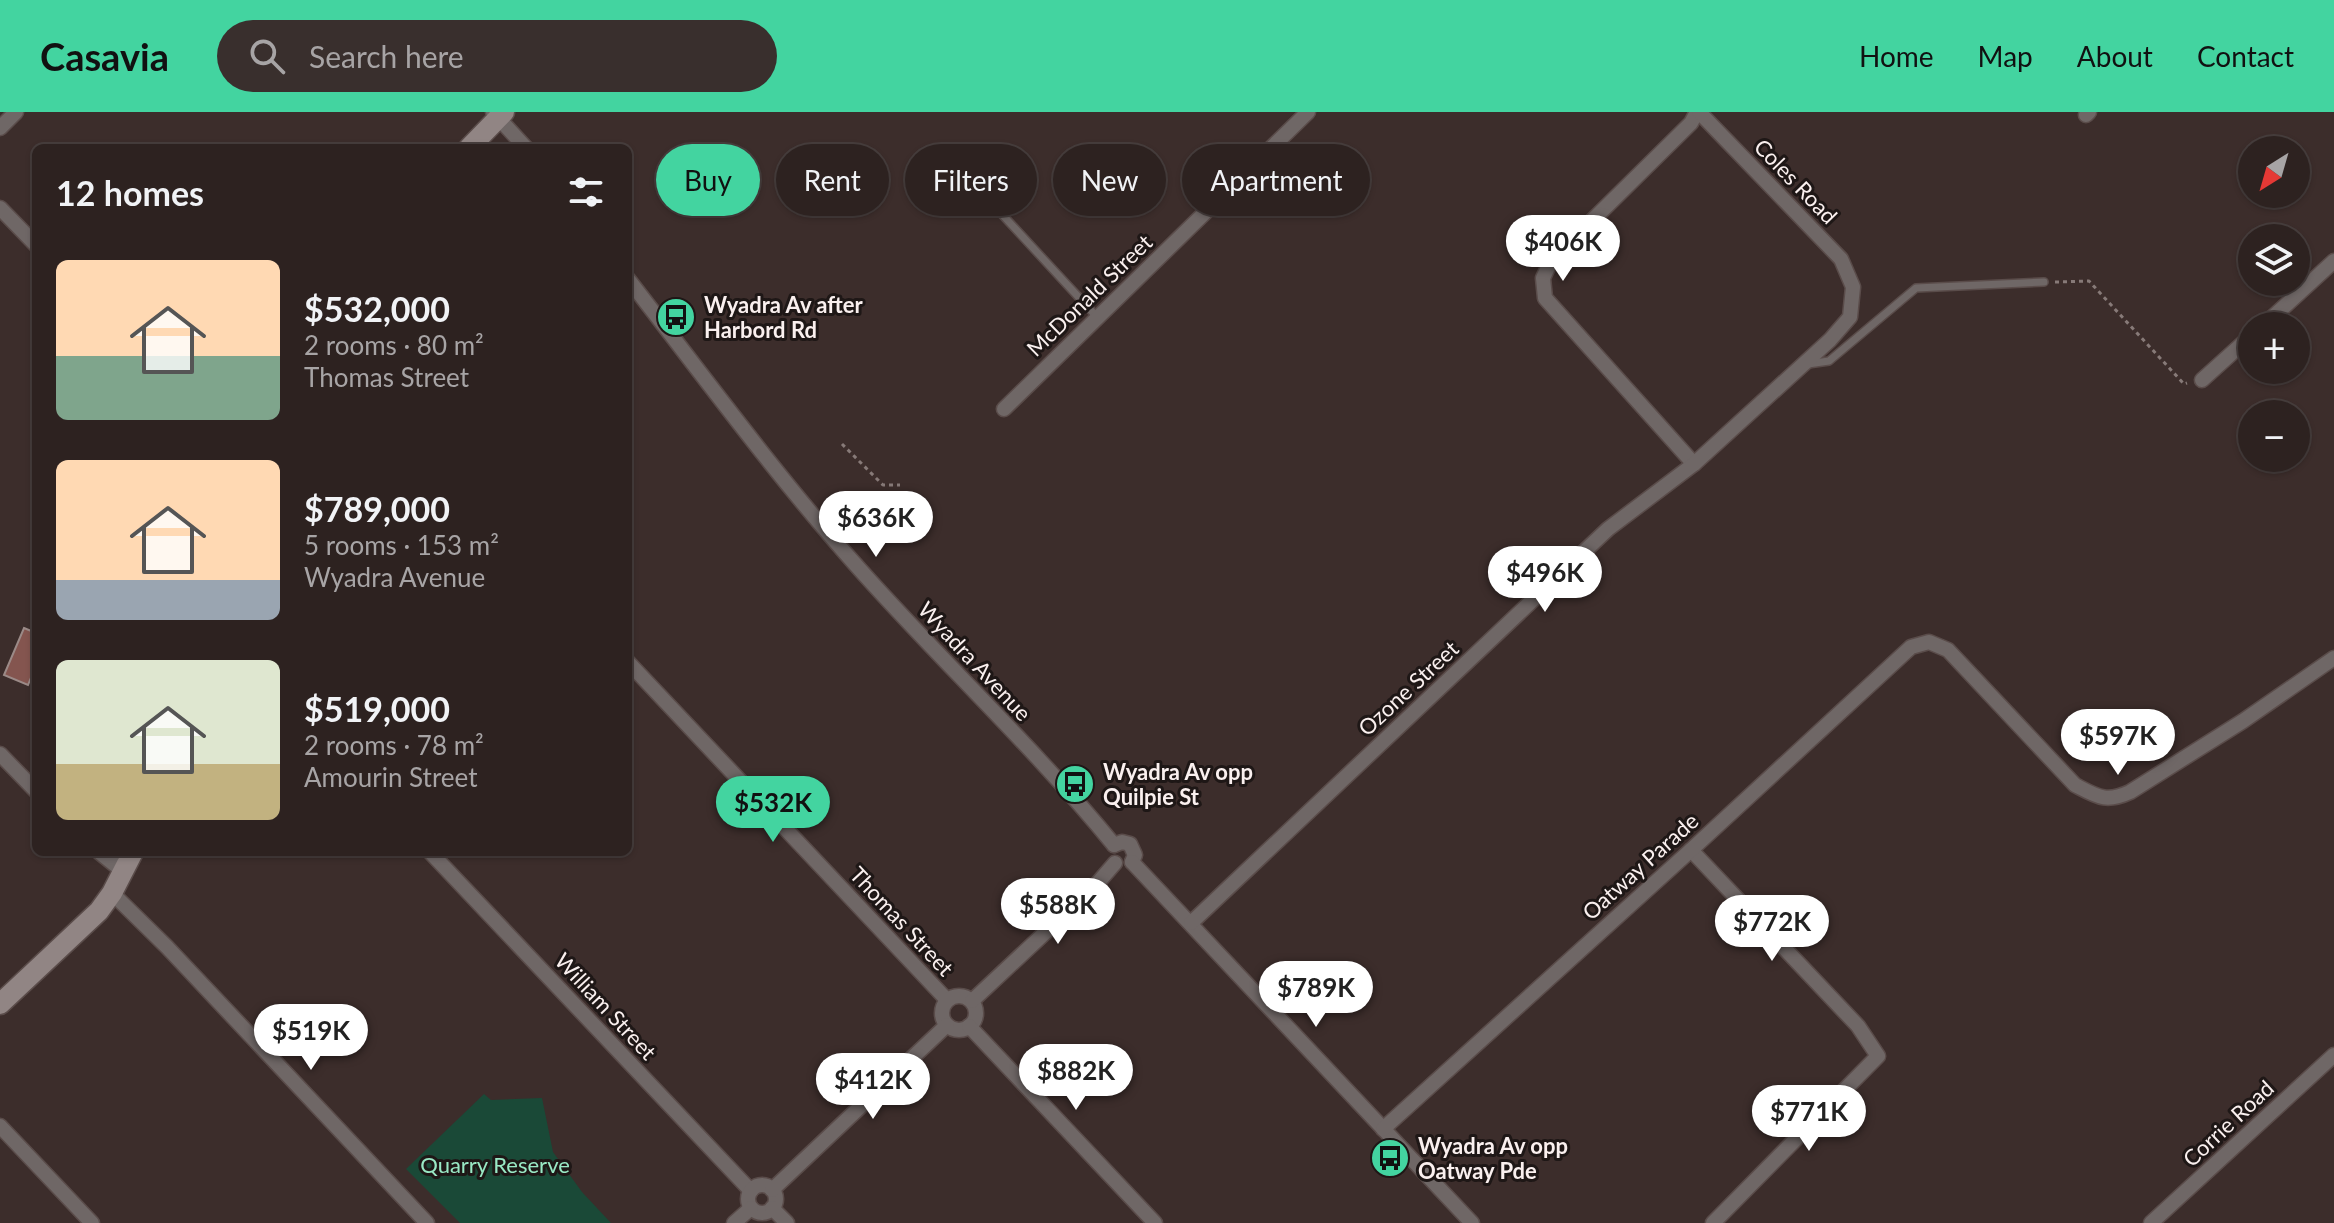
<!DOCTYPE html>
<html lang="en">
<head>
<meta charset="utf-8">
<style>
  :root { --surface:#2d2220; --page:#392f2d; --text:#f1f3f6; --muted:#a7a4a5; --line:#483f3e; --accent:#43d4a0 }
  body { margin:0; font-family:Lato,sans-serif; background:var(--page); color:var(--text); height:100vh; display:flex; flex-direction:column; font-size:30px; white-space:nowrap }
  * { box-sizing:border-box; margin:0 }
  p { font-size:26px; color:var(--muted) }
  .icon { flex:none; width:44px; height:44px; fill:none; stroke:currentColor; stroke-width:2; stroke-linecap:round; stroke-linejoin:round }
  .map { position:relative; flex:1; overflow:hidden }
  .side { position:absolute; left:32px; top:32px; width:600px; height:712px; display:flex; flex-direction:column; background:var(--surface); border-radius:12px; box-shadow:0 2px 6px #0004,0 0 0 2px var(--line) }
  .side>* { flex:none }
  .banner { position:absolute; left:656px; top:32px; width:760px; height:72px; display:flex; gap:16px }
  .needle { width:52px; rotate:217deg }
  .controls { position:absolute; left:2238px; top:24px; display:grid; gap:16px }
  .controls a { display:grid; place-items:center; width:72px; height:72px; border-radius:50%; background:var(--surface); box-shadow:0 2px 6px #0004,0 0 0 2px var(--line); font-size:40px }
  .price { position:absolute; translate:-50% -68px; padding:0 18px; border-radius:28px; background:#fff; color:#222; font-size:26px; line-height:52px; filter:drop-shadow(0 2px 4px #0008) }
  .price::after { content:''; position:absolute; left:50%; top:48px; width:24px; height:18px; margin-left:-12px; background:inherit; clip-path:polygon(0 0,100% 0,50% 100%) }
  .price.selected { background:var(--accent); color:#111 }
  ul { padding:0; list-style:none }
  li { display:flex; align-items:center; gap:24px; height:200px; padding:0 24px }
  li span { display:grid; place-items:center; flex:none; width:224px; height:160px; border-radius:12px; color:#555 }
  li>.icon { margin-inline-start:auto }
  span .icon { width:96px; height:96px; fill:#fffc; stroke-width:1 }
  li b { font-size:34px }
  h2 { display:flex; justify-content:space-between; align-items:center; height:96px; padding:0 24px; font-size:34px }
  .pill { padding:0 28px; border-radius:36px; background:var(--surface); box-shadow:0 2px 6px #0004,0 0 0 2px var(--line); font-size:28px; line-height:72px }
  .pill.selected { background:var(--accent); color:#111 }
  header { display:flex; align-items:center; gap:48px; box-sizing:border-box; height:112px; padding:0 40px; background:var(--accent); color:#111 }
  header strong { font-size:38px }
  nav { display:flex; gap:44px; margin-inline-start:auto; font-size:28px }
  .search { width:560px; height:72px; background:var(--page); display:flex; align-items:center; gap:20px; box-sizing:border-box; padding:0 28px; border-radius:44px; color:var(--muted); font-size:30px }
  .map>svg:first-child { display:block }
  .green { fill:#1a4937 }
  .building { fill:#84554f; stroke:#9b8a87; stroke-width:2 }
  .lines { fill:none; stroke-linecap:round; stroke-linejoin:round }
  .service-casing { stroke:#5a4c4a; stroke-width:10 }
  .minor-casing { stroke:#5a4c4a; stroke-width:17 }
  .secondary-casing { stroke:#5a4c4a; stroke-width:23 }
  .path { stroke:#877a78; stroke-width:3; stroke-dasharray:4 4; stroke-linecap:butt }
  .service { stroke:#6f6766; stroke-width:7 }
  .minor { stroke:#6f6766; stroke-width:14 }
  .secondary { stroke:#918584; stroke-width:20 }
  .labels { text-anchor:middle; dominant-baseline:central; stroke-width:6; stroke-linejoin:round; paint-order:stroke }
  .street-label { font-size:22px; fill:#faf0ef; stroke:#1e1716 }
  .poi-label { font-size:22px; font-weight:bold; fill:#faf0ef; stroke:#1e1716; text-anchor:start }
  .park-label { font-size:22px; fill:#99e9c5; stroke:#1e1716 }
</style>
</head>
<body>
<header>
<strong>Casavia</strong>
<div class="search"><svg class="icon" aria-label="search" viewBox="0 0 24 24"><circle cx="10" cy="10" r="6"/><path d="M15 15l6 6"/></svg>Search here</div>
<nav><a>Home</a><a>Map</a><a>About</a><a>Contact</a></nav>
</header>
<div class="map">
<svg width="2334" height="1111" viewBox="0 0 2334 1111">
  <rect width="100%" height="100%" fill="#3c2d2b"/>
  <polygon class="green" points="484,982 491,988 542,986 553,1040 582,1080 611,1111 460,1111 406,1057"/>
  <polygon class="building" points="24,516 36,521 36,553 28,573 4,563"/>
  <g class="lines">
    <g class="service-casing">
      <g id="service">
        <polyline points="948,44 1097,205"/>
        <polyline points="1808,252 1829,249 1916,176 2044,170"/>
      </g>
    </g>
    <g class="minor-casing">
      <g id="minor">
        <polyline points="493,0 526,36"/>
        <polyline points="2086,3 2089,0"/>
        <polyline points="0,16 16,0"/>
        <polyline points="0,96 36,133"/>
        <path d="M 628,167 C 702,262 774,361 855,452 C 939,547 1034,635 1114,733"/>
        <polyline points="2263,214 2334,149"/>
        <polyline points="2202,268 2252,223"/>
        <polyline points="1004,297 1308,0"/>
        <polyline points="1694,352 1545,186 1543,166 1551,149 1691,11 1697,0"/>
        <polyline points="628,550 947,888"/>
        <polyline points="0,642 36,679"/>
        <polyline points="1114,733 1122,730 1130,732 1135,743 1132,750"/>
        <polyline points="1691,738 1858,914 1878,944 1713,1111"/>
        <polyline points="99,740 124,760"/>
        <polyline points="430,740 751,1079"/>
        <polyline points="1132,750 1472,1111"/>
        <polyline points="112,781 167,835 427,1111"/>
        <polyline points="1191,811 1608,417 1694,352 1830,228 1850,205 1853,175 1841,147 1699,0"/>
        <circle cx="959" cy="901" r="17"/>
        <polyline points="972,889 1096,773 1115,751"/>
        <polyline points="969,914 1155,1111"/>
        <polyline points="0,1014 92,1111"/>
        <path d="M 1383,1017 L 1691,738 L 1911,535 L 1929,530 L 1948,538 L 2075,673 C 2098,685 2106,691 2130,680 L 2243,609 L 2334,546"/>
        <circle cx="762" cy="1087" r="14"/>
        <polyline points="772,1078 947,913"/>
        <polyline points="772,1096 787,1111"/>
        <polyline points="734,1111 751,1096"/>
        <polyline points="2151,1111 2334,943"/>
      </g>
    </g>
    <g class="secondary-casing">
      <g id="secondary">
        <polyline points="469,36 504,0"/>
        <polyline points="0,892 99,799 112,781 133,740"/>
      </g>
    </g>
    <g class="path">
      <polyline points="2055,170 2089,169 2184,272 2187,271"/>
      <polyline points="842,332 883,373 900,373"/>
    </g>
    <use href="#service" class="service"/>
    <use href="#minor" class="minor"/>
    <use href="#secondary" class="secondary"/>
  </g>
  <defs>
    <g id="bus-disc" transform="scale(2)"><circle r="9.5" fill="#43d4a0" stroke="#1e1716"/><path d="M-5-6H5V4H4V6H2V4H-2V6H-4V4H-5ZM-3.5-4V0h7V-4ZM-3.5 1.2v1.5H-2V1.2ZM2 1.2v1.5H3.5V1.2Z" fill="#111"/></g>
  </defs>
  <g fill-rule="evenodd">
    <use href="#bus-disc" x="676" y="205"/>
    <use href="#bus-disc" x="1075" y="672"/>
    <use href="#bus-disc" x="1390" y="1046"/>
  </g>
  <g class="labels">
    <g class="street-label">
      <text transform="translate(1796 69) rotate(46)">Coles Road</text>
      <text transform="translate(1089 183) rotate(-44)">McDonald Street</text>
      <text transform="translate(975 549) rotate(47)">Wyadra Avenue</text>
      <text transform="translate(1408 576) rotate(-43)">Ozone Street</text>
      <text transform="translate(1640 754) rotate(-42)">Oatway Parade</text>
      <text transform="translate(902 809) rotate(47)">Thomas Street</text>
      <text transform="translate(606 894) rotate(47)">William Street</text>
      <text transform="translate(2228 1011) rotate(-43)">Corrie Road</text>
    </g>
    <g class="poi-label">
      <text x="704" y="192">Wyadra Av after<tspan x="704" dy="25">Harbord Rd</tspan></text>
      <text x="1103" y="659">Wyadra Av opp<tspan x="1103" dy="25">Quilpie St</tspan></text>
      <text x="1418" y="1033">Wyadra Av opp<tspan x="1418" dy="25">Oatway Pde</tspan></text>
    </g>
    <g class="park-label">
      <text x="495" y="1052">Quarry Reserve</text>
    </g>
  </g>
</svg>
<div class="controls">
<a><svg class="needle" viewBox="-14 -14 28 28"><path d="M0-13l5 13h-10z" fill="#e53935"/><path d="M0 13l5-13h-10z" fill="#a7a4a5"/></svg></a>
<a><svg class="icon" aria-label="layers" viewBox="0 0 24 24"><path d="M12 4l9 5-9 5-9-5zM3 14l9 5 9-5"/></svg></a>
<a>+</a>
<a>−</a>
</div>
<b class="price" style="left:1563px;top:171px">$406K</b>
<b class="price" style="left:876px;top:447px">$636K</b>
<b class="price" style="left:1545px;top:502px">$496K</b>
<b class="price" style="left:2118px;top:665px">$597K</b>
<b class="price selected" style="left:773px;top:732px">$532K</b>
<b class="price" style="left:1058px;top:834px">$588K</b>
<b class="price" style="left:1772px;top:851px">$772K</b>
<b class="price" style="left:1316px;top:917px">$789K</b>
<b class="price" style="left:311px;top:960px">$519K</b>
<b class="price" style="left:1076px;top:1000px">$882K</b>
<b class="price" style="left:873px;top:1009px">$412K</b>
<b class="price" style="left:1809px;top:1041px">$771K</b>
<div class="banner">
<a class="pill selected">Buy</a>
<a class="pill">Rent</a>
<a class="pill">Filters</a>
<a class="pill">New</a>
<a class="pill">Apartment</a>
</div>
<section class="side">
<h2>12 homes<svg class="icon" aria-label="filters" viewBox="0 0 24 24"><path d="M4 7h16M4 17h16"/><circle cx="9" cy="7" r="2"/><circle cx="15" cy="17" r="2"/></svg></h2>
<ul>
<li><span style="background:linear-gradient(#ffd9b3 60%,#7fa58c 0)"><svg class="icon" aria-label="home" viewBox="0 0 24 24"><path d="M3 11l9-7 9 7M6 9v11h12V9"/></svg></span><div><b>$532,000</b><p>2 rooms · 80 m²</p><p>Thomas Street</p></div></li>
<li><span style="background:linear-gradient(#ffd9b3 75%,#9aa5b1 0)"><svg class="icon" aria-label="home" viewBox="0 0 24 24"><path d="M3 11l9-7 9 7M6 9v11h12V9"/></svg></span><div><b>$789,000</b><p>5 rooms · 153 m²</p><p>Wyadra Avenue</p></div></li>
<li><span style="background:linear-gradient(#dfe7d0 65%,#c2b280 0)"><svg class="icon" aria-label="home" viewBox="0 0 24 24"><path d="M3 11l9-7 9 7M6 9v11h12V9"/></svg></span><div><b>$519,000</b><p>2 rooms · 78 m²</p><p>Amourin Street</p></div></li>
</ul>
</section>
</div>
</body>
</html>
